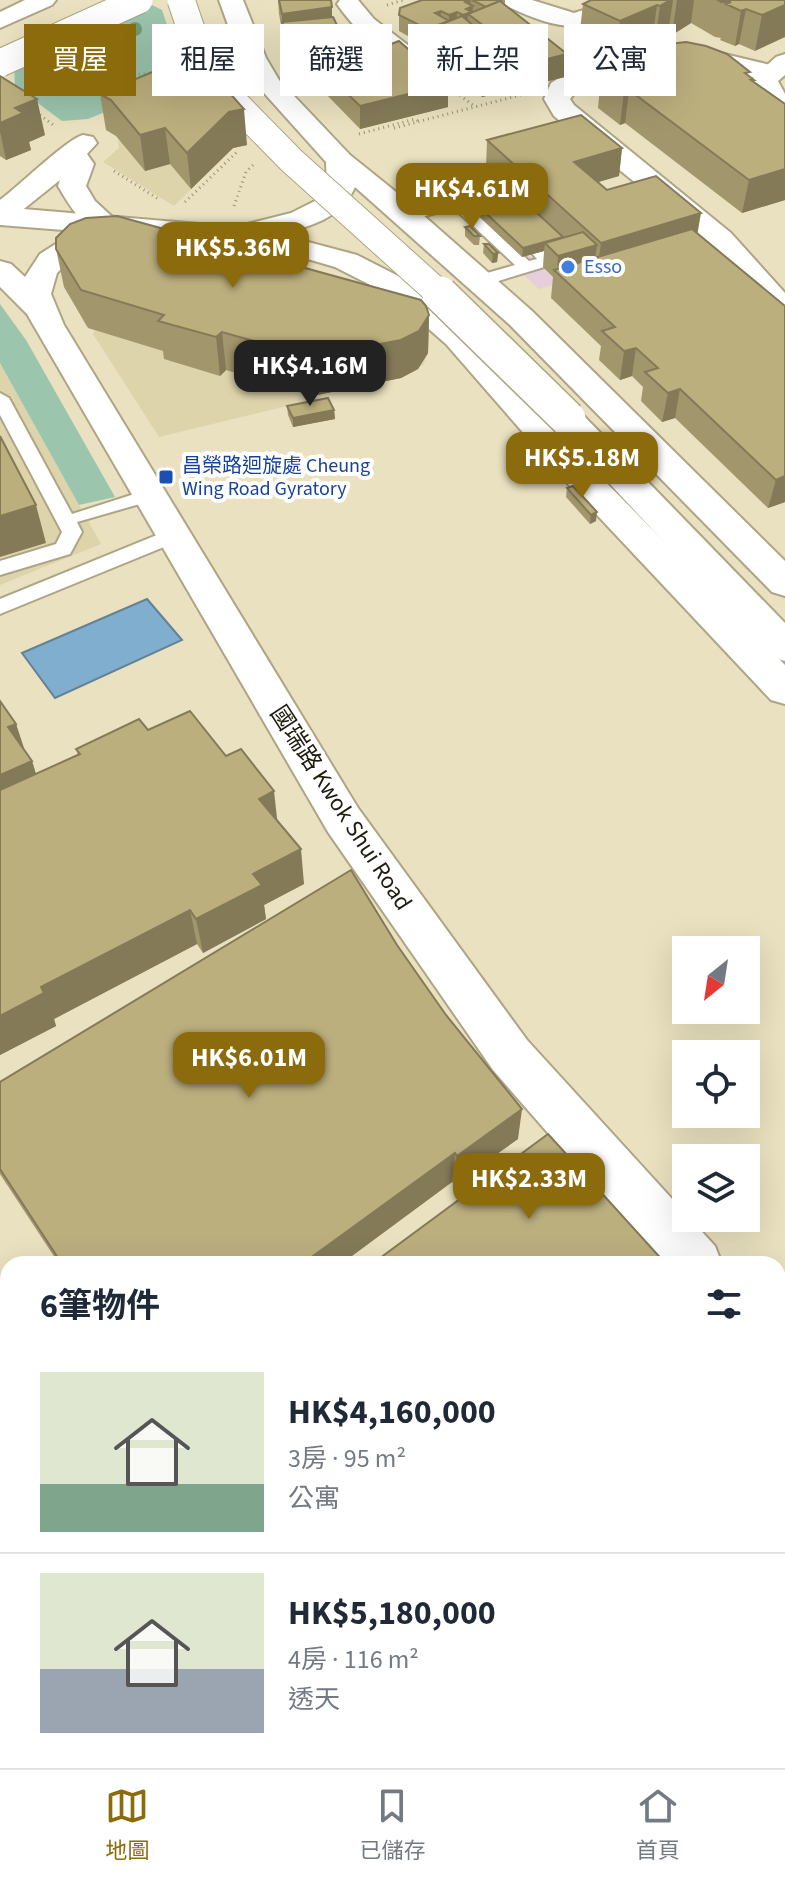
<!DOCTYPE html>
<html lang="zh-TW">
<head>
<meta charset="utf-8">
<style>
  :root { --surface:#fff; --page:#f2f2f3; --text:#1f2937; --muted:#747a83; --line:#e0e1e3; --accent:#8c6b0d }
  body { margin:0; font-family:"Source Sans 3","Noto Sans TC",sans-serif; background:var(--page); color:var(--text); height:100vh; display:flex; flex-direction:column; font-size:30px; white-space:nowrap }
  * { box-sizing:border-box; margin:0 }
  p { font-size:26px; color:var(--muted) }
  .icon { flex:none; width:44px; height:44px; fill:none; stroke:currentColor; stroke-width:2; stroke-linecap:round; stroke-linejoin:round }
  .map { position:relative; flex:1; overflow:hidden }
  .panel { position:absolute; left:0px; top:1256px; width:786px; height:512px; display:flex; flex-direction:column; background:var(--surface); border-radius:24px 24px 0 0; box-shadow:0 8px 32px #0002 }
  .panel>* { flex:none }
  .top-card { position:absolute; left:24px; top:24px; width:738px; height:72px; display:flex; gap:16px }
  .needle { width:52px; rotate:210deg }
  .fabs { position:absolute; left:672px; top:936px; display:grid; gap:16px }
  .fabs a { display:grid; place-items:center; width:88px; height:88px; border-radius:0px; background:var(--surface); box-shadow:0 8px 32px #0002; font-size:40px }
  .price { position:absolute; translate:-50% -68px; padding:0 18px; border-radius:16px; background:var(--accent); color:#fff; font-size:26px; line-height:52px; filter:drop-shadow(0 2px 4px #0008) }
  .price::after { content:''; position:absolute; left:50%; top:48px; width:24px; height:18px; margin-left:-12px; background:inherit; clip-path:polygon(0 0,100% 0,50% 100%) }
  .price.selected { background:#222; color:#fff }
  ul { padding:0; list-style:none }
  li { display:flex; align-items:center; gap:24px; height:200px; padding:0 40px }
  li+li { border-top:2px solid var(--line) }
  li span { display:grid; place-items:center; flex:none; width:224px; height:160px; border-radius:0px; color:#555 }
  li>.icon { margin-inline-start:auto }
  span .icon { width:96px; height:96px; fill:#fffc; stroke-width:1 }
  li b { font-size:34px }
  h2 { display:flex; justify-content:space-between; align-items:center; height:96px; padding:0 40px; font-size:34px }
  .pill { padding:0 28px; border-radius:0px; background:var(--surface); box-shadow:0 8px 32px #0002; font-size:28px; line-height:72px }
  .pill.selected { background:var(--accent); color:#fff }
  .dock { display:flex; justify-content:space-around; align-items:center; height:112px; border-top:2px solid var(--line); background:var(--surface); font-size:22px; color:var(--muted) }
  .dock a { display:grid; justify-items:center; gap:4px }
  .dock .selected { color:var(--accent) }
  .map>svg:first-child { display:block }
  .commercial { fill:#e6cfda }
  .built { fill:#ded4ac }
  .green { fill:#9cc5ae }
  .water { fill:#80aece; stroke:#638295; stroke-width:2 }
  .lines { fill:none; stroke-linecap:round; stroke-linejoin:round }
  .lane-casing { stroke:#ada585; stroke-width:4 }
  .street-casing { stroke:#ada585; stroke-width:4 }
  .secondary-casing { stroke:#ada585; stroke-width:4 }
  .primary-casing { stroke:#ada585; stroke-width:4 }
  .path { stroke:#989278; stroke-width:3; stroke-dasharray:1 4; stroke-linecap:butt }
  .lane { fill:#fff; fill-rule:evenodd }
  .street { fill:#fff; fill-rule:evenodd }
  .secondary { fill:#fff; fill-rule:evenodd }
  .primary { fill:#fff; fill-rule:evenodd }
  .primary-bridge-far1-casing { stroke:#ada585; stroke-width:29; stroke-linecap:butt }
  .primary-bridge-casing { stroke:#ada585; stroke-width:38; stroke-linecap:butt }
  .primary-bridge-far1 { stroke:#fff; stroke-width:27 }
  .primary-bridge { stroke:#fff; stroke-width:35 }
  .tree { fill:#719d7b }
  .wall { fill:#a2966c }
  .shaded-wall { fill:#847a58 }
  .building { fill:#bcaf7e; stroke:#847a58; stroke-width:2 }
  .shop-dot { fill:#3f7fe0; stroke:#fff; stroke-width:3 }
  .transit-dot { fill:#1a4fb4; stroke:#fff; stroke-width:3 }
  .labels { text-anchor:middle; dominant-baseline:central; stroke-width:8; stroke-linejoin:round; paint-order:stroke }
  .far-shop-label { font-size:20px; fill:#366cbe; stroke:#fff; text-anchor:start }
  .far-transit-label { font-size:20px; fill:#164399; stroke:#fff; text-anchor:start }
  .street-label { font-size:24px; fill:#1f1c0f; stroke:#fff }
</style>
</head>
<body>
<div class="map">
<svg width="785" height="1768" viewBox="0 0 785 1768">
  <rect width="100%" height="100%" fill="#e9e1bf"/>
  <polygon class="commercial" points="486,168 597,272 539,289 426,184"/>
  <g class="built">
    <polygon points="113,133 247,145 233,148 174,206 103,162 119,148 118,138"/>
    <polygon points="63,282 425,344 428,353 423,365 401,378 313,396 307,401 159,437 93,334 95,331 86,326"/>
    <polygon points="0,363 101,544 0,585"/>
    <polygon points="183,1760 616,1760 622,1768 184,1768"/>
  </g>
  <g class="green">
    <polygon points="152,5 162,10 185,78 183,80 88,119 62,121 15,86 14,65 141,6"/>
    <polygon points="0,304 26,340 115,497 79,505 0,363"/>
  </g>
  <polygon class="water" points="147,599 182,640 55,698 22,653"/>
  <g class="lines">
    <g class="lane-casing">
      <g id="lane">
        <polygon points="479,192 493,201 493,207 481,207 476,203 468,205 529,261 537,259 531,252 539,247 554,258 554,264 485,285 473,285 471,281 473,277 515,265 454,208 407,221 399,216 401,213"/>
        <polygon points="0,393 9,398 72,514 150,489 157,491 160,495 157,499 77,522 82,532 70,554 0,575 0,561 56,544 62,532 0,415"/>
        <polygon points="174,528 184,535 181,540 0,614 0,599"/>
      </g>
    </g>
    <g class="street-casing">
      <g id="street">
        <path d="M 340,0 L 358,0 L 374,19 L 413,49 L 417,54 L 413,59 C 387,66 351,24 337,4 Z"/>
        <path d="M 500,0 L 532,0 L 574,13 L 615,0 L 647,0 L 643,5 C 582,33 565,33 504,5 Z"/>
        <path d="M 674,49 L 716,52 L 779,67 L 783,72 L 779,77 C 753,84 706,62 674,65 C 643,67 608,82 577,90 L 570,99 L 574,105 L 731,233 L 785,293 L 785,321 L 774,319 L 711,245 L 554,116 L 544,99 L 551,83 L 559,78 Z"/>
        <path d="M 83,135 L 93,137 L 97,143 L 87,154 L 94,164 L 86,186 L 95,201 L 122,226 L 117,232 C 88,239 71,208 58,186 L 60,180 L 10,220 L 0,223 L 0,200 C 18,187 67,139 83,135 Z"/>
        <polygon points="0,1442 8,1446 8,1517 0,1514"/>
        <polygon points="80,1760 144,1760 146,1768 82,1768"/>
      </g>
    </g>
    <g class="secondary-casing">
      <g id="secondary">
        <polygon points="25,0 56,0 52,5 0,28 0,12"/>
        <path d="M 219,0 L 243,0 L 266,58 L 279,80 L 350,155 L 406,200 L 532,311 L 785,561 L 785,596 L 772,592 L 510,325 L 355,187 C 341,219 309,227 278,234 L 357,255 L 412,283 L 468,330 L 591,467 L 785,665 L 785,704 L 771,700 L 567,483 L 446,344 L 390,295 L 335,267 L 294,255 L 221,242 L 115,234 L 72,258 L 57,273 L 51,294 L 64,325 L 358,808 L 527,1040 L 715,1246 L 722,1264 L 662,1264 L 493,1070 L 328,832 L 27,314 L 0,287 L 0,261 L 11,264 L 25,277 L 40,254 L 76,231 L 0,225 L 0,207 L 235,227 L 291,213 L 317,200 L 327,186 L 326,162 L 256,84 L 240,58 Z"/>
        <path d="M 785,54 L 785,75 L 778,81 L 785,94 L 785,116 C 766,111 756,97 752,79 L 776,57 Z"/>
        <polygon points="778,1326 785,1329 785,1387 778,1384"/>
      </g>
    </g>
    <g class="primary-casing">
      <polygon id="primary" points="568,409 580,412 785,623 785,661 771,657 556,426 551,419 556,412"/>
    </g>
    <g class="path">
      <polyline points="387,5 404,0"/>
      <polyline points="54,78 91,79 152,73"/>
      <polyline points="92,79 116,49"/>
      <polyline points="444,83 474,106"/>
      <polyline points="36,112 56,127"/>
      <polyline points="394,128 528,93"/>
      <polyline points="359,134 415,119 418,121"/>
      <polyline points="114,171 160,200"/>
      <polyline points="185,202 238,151"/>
      <polyline points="234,206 246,172 253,165"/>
    </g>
    <use href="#lane" class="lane"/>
    <use href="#street" class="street"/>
    <use href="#secondary" class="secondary"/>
    <use href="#primary" class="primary"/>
    <g class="primary-bridge-far1-casing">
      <g id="primary-bridge-far1">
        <polyline points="181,0 194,38 213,73 236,104 291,160 442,296"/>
        <polyline points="0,63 139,0"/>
      </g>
    </g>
    <g class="primary-bridge-casing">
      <polyline id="primary-bridge" points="440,294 568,419"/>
    </g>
    <use href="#primary-bridge-far1" class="primary-bridge-far1"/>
    <use href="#primary-bridge" class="primary-bridge"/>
  </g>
  <circle class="tree" cx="135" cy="29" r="7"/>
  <g class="wall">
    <polygon points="278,0 332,17 337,30 344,39 344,44 354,52 354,55 365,63 365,54 448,107 360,129 324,92 324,86 320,88 296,59 282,30 279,14"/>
    <polygon points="422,0 505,0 505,5 565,77 482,97 428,51 429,45 426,46 399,31 399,15"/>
    <polygon points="591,0 785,0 755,51 739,44 735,46 720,40 721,38 715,37 691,23 672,35 668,33 655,42 652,41 616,57 579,39 583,4"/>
    <polygon points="627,54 749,76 754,82 785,104 785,200 742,213 625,123 620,125 598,108 601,75 622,69 623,63 626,62"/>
    <polygon points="0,76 45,135 29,142 31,150 6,160 0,156"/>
    <polygon points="100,94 247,145 233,148 191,189 170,164 145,171 116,136 106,130"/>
    <polygon points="487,140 622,148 619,176 598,182 607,190 698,233 785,502 768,508 675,418 662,422 641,401 643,387 632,376 620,380 599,360 601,346 551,298 553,277 543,267 544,251 522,257 471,209 472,200 509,189 486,168"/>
    <polygon points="465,227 480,236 479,245 474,245 465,236"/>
    <polygon points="484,244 498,253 497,262 492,263 483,253"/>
    <polygon points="56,249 429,315 428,353 418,369 401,378 312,396 226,370 220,376 164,359 163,351 88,328 64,287"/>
    <polygon points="287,406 334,410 335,419 293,427 288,415"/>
    <polygon points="573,486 596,521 590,524 566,497 567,488"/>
    <polygon points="0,701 16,724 24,750 32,761 36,774 78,755 76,749 148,730 277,821 304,884 264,905 266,919 203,953 197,944 54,1019 56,1026 0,1055"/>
    <polygon points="397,945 518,1139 454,1184 452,1182 341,1264 59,1264 0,1174 0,1082"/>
    <polygon points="575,1760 627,1760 633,1768 574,1768 571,1764"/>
  </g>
  <g class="shaded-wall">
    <polygon points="471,0 470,7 473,6 472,17 468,14 467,29 463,31 465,2"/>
    <polygon points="670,0 673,0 668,33 655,42 660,6"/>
    <polygon points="677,0 694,0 691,23 672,35"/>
    <polygon points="657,5 652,41 616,57 620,21"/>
    <polygon points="785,5 785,37 755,51 762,15"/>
    <polygon points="332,7 332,23 282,22 282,14"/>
    <polygon points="746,9 739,44 735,46 741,11"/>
    <polygon points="441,11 440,24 449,21 449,15 457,12 456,28 429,29 429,45 426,46 427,29 435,13"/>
    <polygon points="337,25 337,34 324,36 324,28"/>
    <polygon points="344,39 344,48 332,50 332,42"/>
    <polygon points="354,52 354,60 341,63 340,54"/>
    <polygon points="567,54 565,77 482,97 483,75"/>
    <polygon points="324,77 324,86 320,88 319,79"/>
    <polygon points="448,84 448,107 360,129 360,106"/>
    <polygon points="629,90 625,123 620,125 624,92"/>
    <polygon points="37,99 45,135 29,142 31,150 6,160 0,131 0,123 15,108"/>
    <polygon points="244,109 247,145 233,148 191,189 187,153 229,112"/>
    <polygon points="165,128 170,164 145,171 140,135"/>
    <polygon points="622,148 619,176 571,190 574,162"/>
    <polygon points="785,169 785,200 742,213 749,180"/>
    <polygon points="701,213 696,242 597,272 601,243"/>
    <polygon points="563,237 545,243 544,251 522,257 523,248"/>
    <polygon points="597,245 594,268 557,272 558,256"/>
    <polygon points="498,253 497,262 492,263 493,254"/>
    <polygon points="429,315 428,353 418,369 401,378 312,396 310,357"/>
    <polygon points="222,332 226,370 220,376 216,337"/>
    <polygon points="636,348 632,376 620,380 624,351"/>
    <polygon points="680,389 675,418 662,422 668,393"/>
    <polygon points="334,410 335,419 293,427 293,418"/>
    <polygon points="785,476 785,502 768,508 776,480"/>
    <polygon points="36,505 46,543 0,557 0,516"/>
    <polygon points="597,512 596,521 590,524 591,515"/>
    <polygon points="16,724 25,751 8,727"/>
    <polygon points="32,761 40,788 0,807 0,775"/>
    <polygon points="274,791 278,827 259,799"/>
    <polygon points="301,849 304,884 264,905 266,919 203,953 196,919 253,874"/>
    <polygon points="190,910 197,944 54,1019 56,1026 0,1055 0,1016 41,987"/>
    <polygon points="522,1109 518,1139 454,1184 457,1156"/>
    <polygon points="455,1153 452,1182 341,1264 302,1264"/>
    <polygon points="20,1760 24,1760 26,1768 22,1768"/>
  </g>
  <g class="building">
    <polygon points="279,0 331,0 332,7 282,14"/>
    <polygon points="422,0 469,0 465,2 473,6 466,9 472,12 463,15 457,12 449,15 441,11 435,13 449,21 427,29 399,15 400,8"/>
    <polygon points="472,0 502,0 486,7"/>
    <polygon points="591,0 670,0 660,6 657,5 620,21 583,4"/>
    <polygon points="718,0 785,0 785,5 762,15 746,9 741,11 726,4 731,2 721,2"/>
    <polygon points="500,1 567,54 483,75 429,29 462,16 476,28 484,26 468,14"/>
    <polygon points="333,17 337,25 324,28 326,32 339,29 344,39 332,42 334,45 347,43 351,48 354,52 340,54 343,58 356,55 357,57 323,70 324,77 319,79 295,50 282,22"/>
    <polygon points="399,41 448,84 360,106 323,70 358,56 372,69 380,68 365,54"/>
    <polygon points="686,42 706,46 727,54 750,72 745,73 754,80 751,80 785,104 785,169 749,180 629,90 624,92 601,75 629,68 623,63 635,60 627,54 660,45"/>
    <polygon points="195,54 244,109 229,112 187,153 165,128 140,135 111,100 100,94"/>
    <polygon points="0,76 37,99 15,108 23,113 0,123"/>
    <polygon points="581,115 622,148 574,162 607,190 656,176 701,213 601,243 487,140"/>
    <polygon points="511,189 563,237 523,248 472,200"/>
    <polygon points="117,216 421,300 426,306 429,315 419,331 401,340 310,357 222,332 216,337 158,321 164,315 81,290 56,249 56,238 70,224 86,218"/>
    <polygon points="470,226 480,236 474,236 465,227"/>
    <polygon points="692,229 785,306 785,476 776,480 680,389 668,393 645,372 658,368 636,348 624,351 602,331 615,327 554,270"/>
    <polygon points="583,232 597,245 558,256 545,243"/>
    <polygon points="484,244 489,244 498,253 493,254"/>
    <polygon points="328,398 334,410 293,418 287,406"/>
    <polygon points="0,436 36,505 0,516"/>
    <polygon points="573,486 597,512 591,515 567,488"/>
    <polygon points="0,701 16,724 8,727 32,761 0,775"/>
    <polygon points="190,711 226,756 241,749 274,791 259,799 301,849 253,874 262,885 196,919 190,910 41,987 44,993 0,1016 0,790 80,754 76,749 139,719 148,730"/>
    <polygon points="351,870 397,945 446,1015 522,1109 457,1156 455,1153 302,1264 62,1264 0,1169 0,1082"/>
    <polygon points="548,1134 666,1264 372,1264"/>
    <polygon points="778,1388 785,1396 785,1470 778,1476"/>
    <polygon points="8,1725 8,1760 20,1760 22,1768 0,1768 0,1729"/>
    <polygon points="328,1760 502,1760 493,1768 333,1768"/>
    <polygon points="577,1760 627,1760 633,1768 583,1768"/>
  </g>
  <circle class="shop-dot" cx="568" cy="267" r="8"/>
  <rect class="transit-dot" x="158" y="469" width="16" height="16" rx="4"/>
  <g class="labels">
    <g class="far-shop-label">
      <text x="584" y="267">Esso</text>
    </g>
    <g class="far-transit-label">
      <text x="182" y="466">昌榮路迴旋處 Cheung<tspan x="182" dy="23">Wing Road Gyratory</tspan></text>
    </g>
    <g class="street-label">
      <text transform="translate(341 808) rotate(57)">國瑞路 Kwok Shui Road</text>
    </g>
  </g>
</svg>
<div class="fabs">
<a><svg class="needle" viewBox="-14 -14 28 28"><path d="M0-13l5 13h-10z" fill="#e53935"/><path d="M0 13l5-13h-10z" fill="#747a83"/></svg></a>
<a><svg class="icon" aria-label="locate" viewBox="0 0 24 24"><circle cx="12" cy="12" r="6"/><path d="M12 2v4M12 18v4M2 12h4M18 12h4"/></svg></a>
<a><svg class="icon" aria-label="layers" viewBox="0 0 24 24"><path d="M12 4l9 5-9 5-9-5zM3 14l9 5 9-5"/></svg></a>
</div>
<b class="price" style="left:472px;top:231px">HK$4.61M</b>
<b class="price" style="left:233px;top:290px">HK$5.36M</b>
<b class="price selected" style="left:310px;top:408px">HK$4.16M</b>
<b class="price" style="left:582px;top:500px">HK$5.18M</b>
<b class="price" style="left:249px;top:1100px">HK$6.01M</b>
<b class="price" style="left:529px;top:1221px">HK$2.33M</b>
<div class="top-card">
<a class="pill selected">買屋</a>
<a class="pill">租屋</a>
<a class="pill">篩選</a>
<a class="pill">新上架</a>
<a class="pill">公寓</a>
</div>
<section class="panel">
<h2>6筆物件<svg class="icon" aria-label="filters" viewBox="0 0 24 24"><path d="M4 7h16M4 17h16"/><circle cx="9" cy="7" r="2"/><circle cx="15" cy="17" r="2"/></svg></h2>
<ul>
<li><span style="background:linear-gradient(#dfe7d0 70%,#7fa58c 0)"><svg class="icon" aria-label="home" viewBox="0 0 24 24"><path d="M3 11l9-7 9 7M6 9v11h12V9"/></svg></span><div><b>HK$4,160,000</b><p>3房 · 95 m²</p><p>公寓</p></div></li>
<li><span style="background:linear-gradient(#dfe7d0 60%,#9aa5b1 0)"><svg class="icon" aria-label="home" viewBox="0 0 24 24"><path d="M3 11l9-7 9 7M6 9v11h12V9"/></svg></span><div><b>HK$5,180,000</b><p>4房 · 116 m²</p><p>透天</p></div></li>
</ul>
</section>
</div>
<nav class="dock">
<a class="selected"><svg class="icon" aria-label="map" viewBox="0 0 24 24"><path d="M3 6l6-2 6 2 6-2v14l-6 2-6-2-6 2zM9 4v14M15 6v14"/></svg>地圖</a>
<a><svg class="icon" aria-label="saved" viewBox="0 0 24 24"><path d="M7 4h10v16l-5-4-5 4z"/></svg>已儲存</a>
<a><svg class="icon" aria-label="home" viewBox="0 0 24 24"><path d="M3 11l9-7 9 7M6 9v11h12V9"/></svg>首頁</a>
</nav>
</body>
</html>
